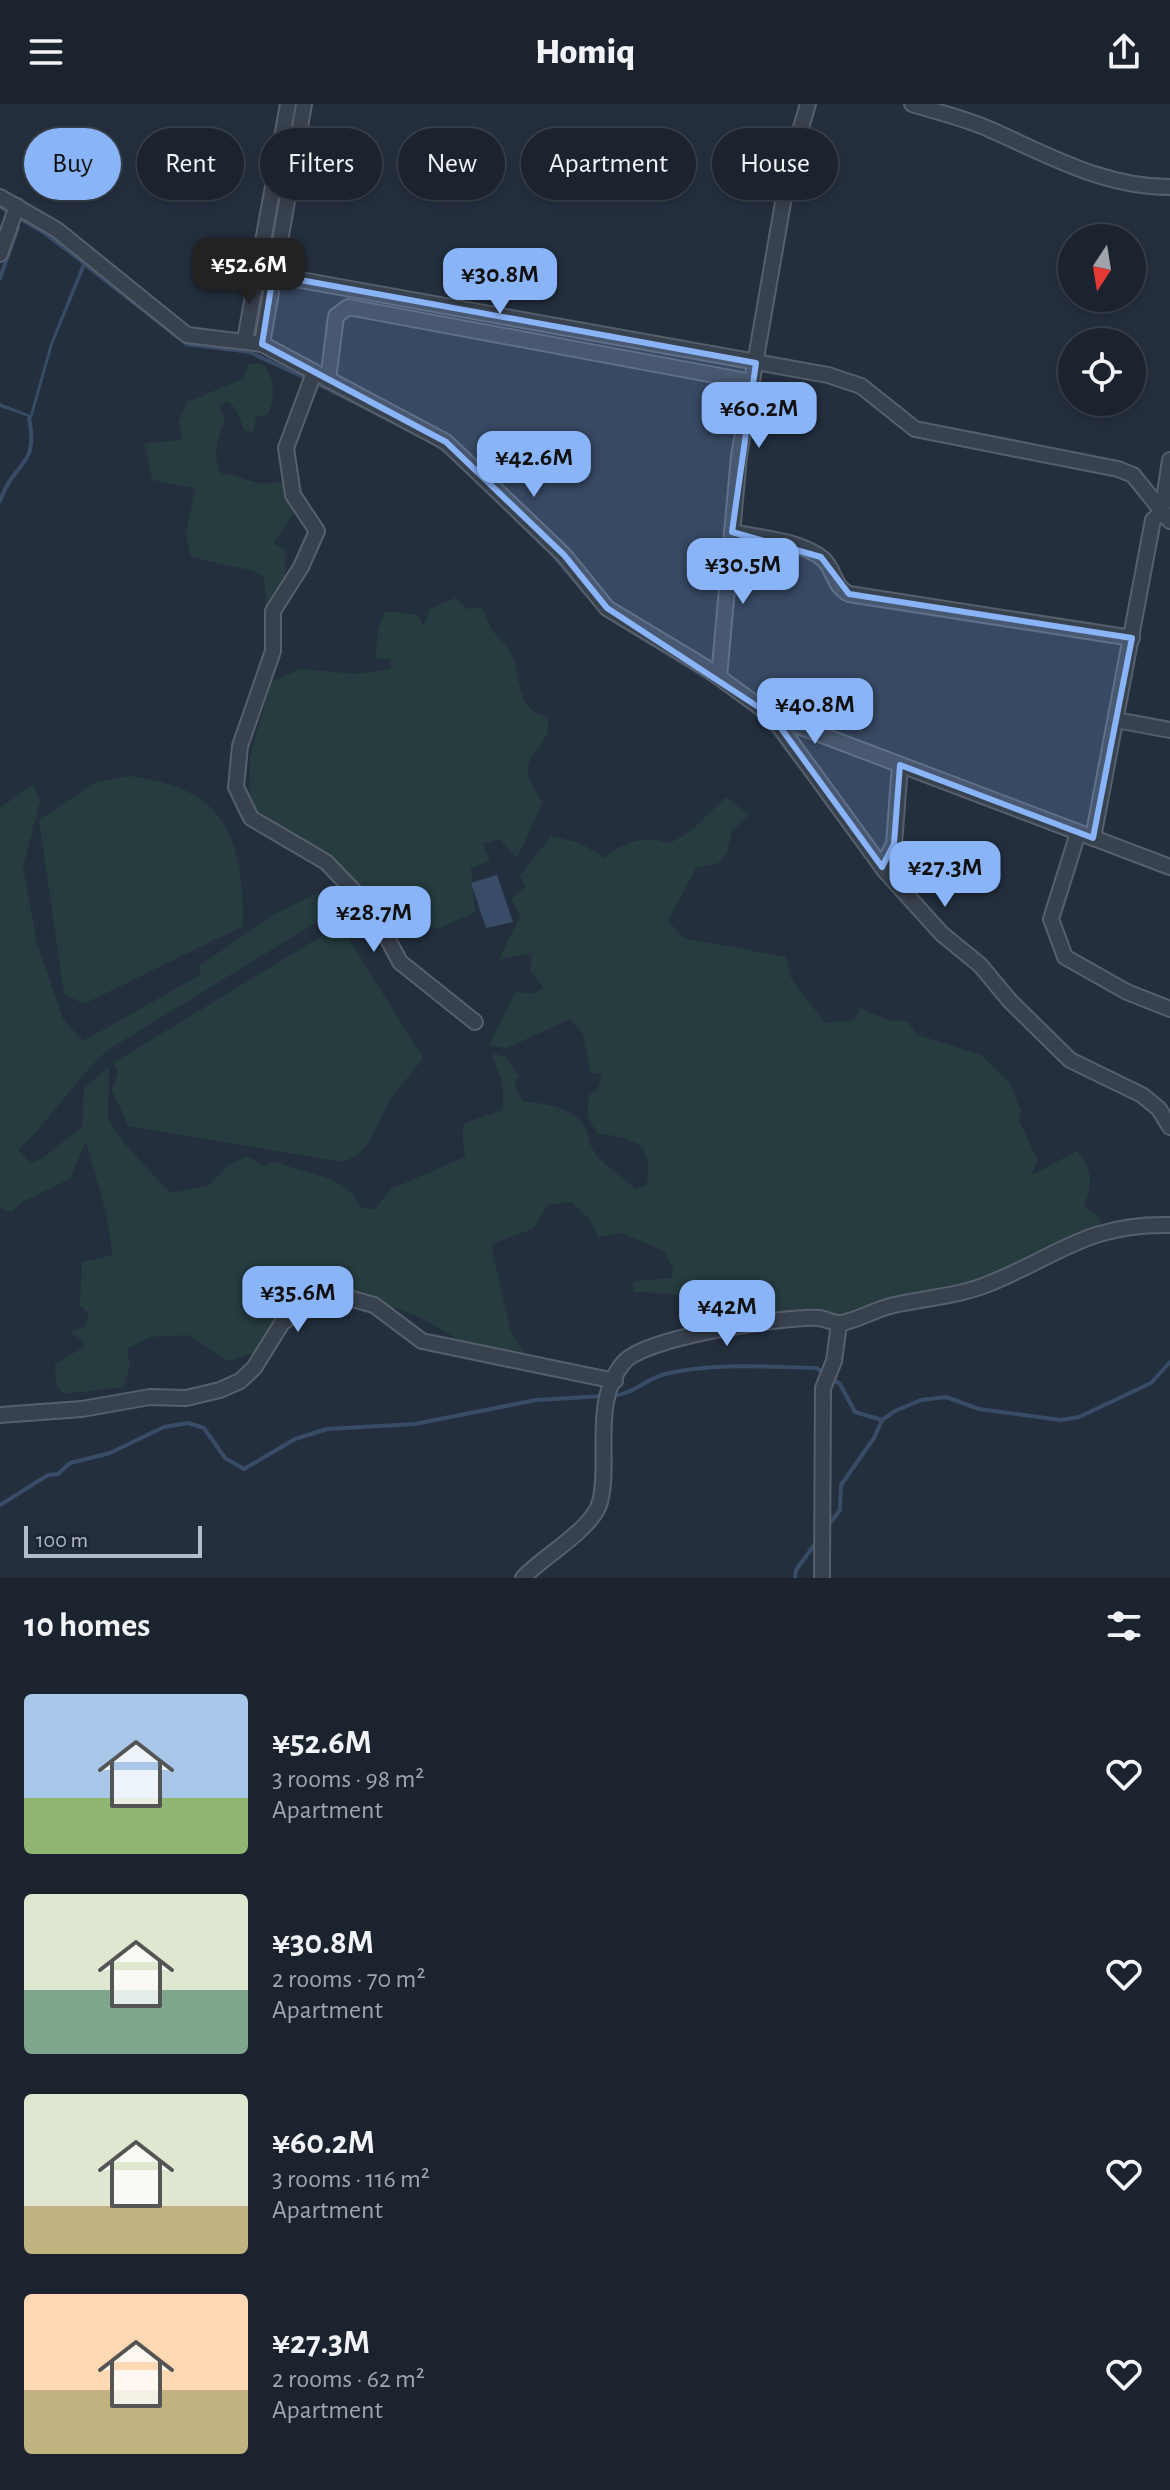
<!DOCTYPE html>
<html lang="en">
<head>
<meta charset="utf-8">
<style>
  :root { --surface:#1b232e; --page:#242b36; --text:#f1f3f6; --muted:#a0a4aa; --line:#39404a; --accent:#8ab4f8 }
  body { margin:0; font-family:"Alegreya Sans",sans-serif; background:var(--page); color:var(--text); height:100vh; display:flex; flex-direction:column; font-size:30px; white-space:nowrap }
  * { box-sizing:border-box; margin:0 }
  p { font-size:26px; color:var(--muted) }
  .icon { flex:none; width:44px; height:44px; fill:none; stroke:currentColor; stroke-width:2; stroke-linecap:round; stroke-linejoin:round }
  .map { position:relative; height:1474px; overflow:hidden }
  .side { display:flex; flex-direction:column; background:var(--surface); flex:1 }
  .side>* { flex:none }
  .hud { position:absolute; left:24px; top:24px; width:1122px; height:72px; display:flex; gap:16px }
  .needle { width:52px; rotate:192deg }
  .tools { position:absolute; left:1058px; top:120px; display:grid; gap:16px }
  .tools a { display:grid; place-items:center; width:88px; height:88px; border-radius:50%; background:var(--surface); box-shadow:0 4px 12px #0003,0 0 0 2px var(--line); font-size:40px }
  .scale { position:absolute; left:24px; bottom:20px; width:178px; box-sizing:border-box; padding-left:8px; border:4px solid #b4bcc9; border-top:0; font-size:22px; line-height:28px; white-space:nowrap; color:#b4bcc9; -webkit-text-stroke:6px #1d2633; paint-order:stroke }
  .price { position:absolute; translate:-50% -68px; padding:0 18px; border-radius:16px; background:var(--accent); color:#111; font-size:26px; line-height:52px; filter:drop-shadow(0 2px 4px #0008) }
  .price::after { content:''; position:absolute; left:50%; top:48px; width:24px; height:18px; margin-left:-12px; background:inherit; clip-path:polygon(0 0,100% 0,50% 100%) }
  .price.current { background:#222; color:#fff }
  ul { padding:0; list-style:none }
  li { display:flex; align-items:center; gap:24px; height:200px; padding:0 24px }
  li span { display:grid; place-items:center; flex:none; width:224px; height:160px; border-radius:8px; color:#555 }
  li>.icon { margin-inline-start:auto }
  span .icon { width:96px; height:96px; fill:#fffc; stroke-width:1 }
  li b { font-size:34px }
  h2 { display:flex; justify-content:space-between; align-items:center; height:96px; padding:0 24px; font-size:34px }
  .chip { padding:0 28px; border-radius:36px; background:var(--surface); box-shadow:0 4px 12px #0003,0 0 0 2px var(--line); font-size:28px; line-height:72px }
  .chip.current { background:var(--accent); color:#111 }
  header { display:flex; justify-content:space-between; align-items:center; height:104px; padding:0 24px; background:var(--surface); font-size:36px; font-weight:800 }
  .map>svg:first-child { display:block }
  .green { fill:#263c3f }
  .water { fill:#394c67 }
  .lines { fill:none; stroke-linecap:round; stroke-linejoin:round }
  .stream { stroke:#394c67; stroke-width:4 }
  .street-casing { stroke:#565f6c; stroke-width:18 }
  .street { stroke:#38414e; stroke-width:14 }
  .marked { fill:#8ab4f8; fill-opacity:0.2; stroke:#8ab4f8; stroke-width:6; stroke-linejoin:round }
</style>
</head>
<body>
<header><svg class="icon" aria-label="menu" viewBox="0 0 24 24"><path d="M4 6h16M4 12h16M4 18h16"/></svg>Homiq<svg class="icon" aria-label="share" viewBox="0 0 24 24"><path d="M12 15V3M7 8l5-5 5 5M5 13v7h14v-7"/></svg></header>
<div class="map">
<svg width="1170" height="1474" viewBox="0 0 1170 1474">
  <rect width="100%" height="100%" fill="#242f3e"/>
  <g class="green">
    <path d="M 249,260 L 263,260 C 276,277 275,290 268,310 L 256,313 L 253,328 L 244,326 L 237,307 L 228,297 L 219,302 L 225,316 C 218,334 212,350 220,369 C 234,371 245,376 258,379 C 273,381 277,375 296,382 C 302,406 286,420 273,439 L 286,447 C 283,475 293,484 266,502 L 264,473 L 254,467 L 191,453 L 186,430 L 195,384 L 152,376 L 144,339 L 183,336 L 178,318 L 187,298 L 243,275 Z"/>
    <path d="M 455,494 L 467,505 L 480,503 C 487,511 487,518 492,526 C 498,534 508,541 512,551 C 522,577 516,605 548,614 C 553,652 504,649 543,698 L 517,754 L 499,735 L 483,740 L 490,757 L 471,764 L 475,808 L 438,825 C 367,802 299,758 249,703 L 250,653 L 271,578 L 300,565 L 355,570 L 391,565 L 390,555 L 375,554 L 378,526 L 385,507 L 419,511 L 423,522 L 430,505 Z"/>
    <path d="M 129,672 C 226,684 243,732 243,822 L 84,900 L 64,890 L 39,716 L 96,678 Z"/>
    <path d="M 33,680 L 40,697 L 23,763 L 37,839 L 63,915 L 83,937 L 200,871 L 199,862 L 274,810 L 318,789 L 325,798 L 325,813 L 108,946 C 74,975 52,1016 18,1046 L 31,1059 L 43,1054 L 82,1023 L 84,984 L 109,963 L 108,1015 L 125,1040 L 170,1089 L 208,1082 L 229,1061 L 246,1052 L 265,1062 L 275,1057 C 305,1071 347,1070 361,1104 L 375,1105 L 391,1085 L 465,1053 L 462,1029 L 465,1019 L 503,1006 L 503,982 L 492,949 L 506,953 L 519,972 L 514,978 L 522,997 C 542,999 573,1003 585,1023 C 590,1033 589,1043 597,1052 C 608,1064 624,1074 636,1085 L 646,1081 C 656,1040 633,1033 598,1030 L 587,1013 L 589,991 L 598,985 L 602,970 L 591,969 L 583,930 L 570,915 L 507,944 L 489,941 L 515,888 L 532,890 L 544,884 L 530,867 L 532,849 L 499,856 L 520,811 L 511,795 L 526,783 L 520,772 L 551,732 L 580,739 L 605,754 C 622,738 647,729 669,740 L 693,725 L 726,693 L 749,711 L 732,727 L 727,749 L 719,759 L 696,764 L 668,817 L 684,834 L 786,853 L 791,874 L 825,919 L 854,916 L 860,904 L 890,917 L 907,917 L 918,931 L 981,951 L 1009,978 L 1021,1007 L 1019,1016 L 1038,1057 L 1030,1072 L 1077,1047 C 1093,1064 1093,1080 1084,1102 L 1104,1118 L 979,1177 L 841,1212 L 818,1207 L 704,1218 L 698,1198 L 677,1190 L 634,1188 L 633,1177 L 671,1174 L 673,1164 L 664,1147 L 621,1129 L 598,1133 L 590,1116 L 572,1098 L 548,1101 L 533,1125 L 491,1140 L 511,1229 L 526,1251 L 460,1236 L 417,1212 L 372,1196 L 328,1197 L 289,1221 L 256,1249 L 228,1257 L 188,1231 L 150,1233 L 127,1245 L 130,1262 L 124,1283 L 63,1290 L 56,1280 L 55,1260 L 84,1243 L 82,1236 L 69,1228 L 85,1223 L 89,1209 L 80,1202 L 82,1158 L 112,1151 C 110,1112 96,1076 86,1037 L 70,1075 L 22,1098 L 12,1108 L 0,1104 L 0,704 Z"/>
    <path d="M 340,821 L 423,954 C 412,969 398,984 388,1000 C 374,1025 371,1049 342,1058 L 128,1022 L 112,986 L 118,967 L 113,959 Z"/>
  </g>
  <g class="water">
    <path d="M 0,99 L 56,133 L 181,234 C 204,245 231,238 254,246 L 251,250 L 186,242 L 85,163 L 53,240 L 32,314 L 0,303 L 0,299 L 30,311 L 50,240 L 82,160 L 44,131 L 0,105 Z"/>
    <polygon points="497,771 513,818 486,824 471,779"/>
  </g>
  <g class="lines">
    <g class="stream">
      <polyline points="0,174 18,124"/>
      <polyline points="247,247 308,275"/>
      <polyline points="316,279 415,329"/>
      <polyline points="434,339 449,350"/>
      <path d="M 0,397 C 15,355 39,364 29,314"/>
      <polyline points="513,412 551,449 603,510 717,580"/>
      <polyline points="763,614 818,686"/>
      <polyline points="832,1275 840,1280 855,1308 882,1316"/>
      <path d="M 613,1292 C 633,1290 646,1275 665,1270 C 715,1258 765,1263 817,1264 L 824,1270"/>
      <polyline points="0,1401 48,1371 58,1370 70,1359 110,1349 164,1323 188,1319 204,1324 225,1354 244,1365 295,1335 327,1325 415,1320 536,1296 604,1292"/>
      <polyline points="828,1422 840,1406 841,1381 874,1334 882,1316 895,1307 921,1296 946,1293 979,1305 1061,1316 1079,1313 1151,1279 1170,1258"/>
      <polyline points="795,1474 796,1466 818,1436"/>
    </g>
    <g class="street-casing">
      <g id="street">
        <path d="M 912,0 C 937,8 964,14 989,25 C 1048,51 1103,83 1170,83"/>
        <polyline points="0,93 57,126 187,231 262,240 446,338 564,451 607,504 705,563 772,612 1170,763"/>
        <polyline points="0,150 17,102"/>
        <polyline points="273,171 828,271 861,282 915,325 1118,365 1133,371 1170,417"/>
        <polyline points="245,236 288,0"/>
        <polyline points="262,240 304,0"/>
        <polyline points="314,269 286,344 293,391 317,427 301,463 273,507 273,547 240,642 236,683 251,714 326,758 373,807 400,858 475,918"/>
        <polyline points="328,276 336,212 348,203 752,278"/>
        <path d="M 732,428 C 760,434 800,436 823,455 C 835,466 833,482 849,490 L 1132,534"/>
        <polyline points="719,573 739,352 789,64 808,0"/>
        <polyline points="772,612 885,767 942,830 980,861 1010,897 1070,956 1142,991 1159,1005 1170,1023"/>
        <polyline points="1116,616 1170,626"/>
        <polyline points="1078,729 1051,815 1065,853 1127,888 1170,905"/>
        <polyline points="1093,734 1153,416 1162,408 1170,356"/>
        <polyline points="882,763 894,740 900,661"/>
        <polyline points="0,1311 82,1305 150,1293 186,1294 220,1286 240,1277 254,1264 282,1219 295,1209 349,1194 374,1201 422,1237 615,1277"/>
        <path d="M 523,1474 C 542,1453 593,1425 600,1398 C 611,1356 590,1296 625,1257 C 648,1233 784,1212 819,1214 C 827,1215 834,1220 842,1219 C 860,1215 876,1205 894,1201 C 925,1194 959,1192 988,1180 C 1058,1152 1088,1119 1170,1121"/>
        <polyline points="822,1474 823,1284 834,1257 839,1220"/>
      </g>
    </g>
    <use href="#street" class="street"/>
  </g>
  <path class="marked" d="M 273,171 L 756,259 L 732,428 L 821,453 L 849,490 L 1132,534 L 1093,734 L 900,661 L 894,740 L 882,763 L 772,612 L 607,504 L 564,451 L 446,338 L 262,240 Z"/>
</svg>
<div class="tools">
<a><svg class="needle" viewBox="-14 -14 28 28"><path d="M0-13l5 13h-10z" fill="#e53935"/><path d="M0 13l5-13h-10z" fill="#a0a4aa"/></svg></a>
<a><svg class="icon" aria-label="locate" viewBox="0 0 24 24"><circle cx="12" cy="12" r="6"/><path d="M12 2v4M12 18v4M2 12h4M18 12h4"/></svg></a>
</div>
<div class="scale">100 m</div>
<b class="price current" style="left:249px;top:202px">¥52.6M</b>
<b class="price" style="left:500px;top:212px">¥30.8M</b>
<b class="price" style="left:759px;top:346px">¥60.2M</b>
<b class="price" style="left:534px;top:395px">¥42.6M</b>
<b class="price" style="left:743px;top:502px">¥30.5M</b>
<b class="price" style="left:815px;top:642px">¥40.8M</b>
<b class="price" style="left:945px;top:805px">¥27.3M</b>
<b class="price" style="left:374px;top:850px">¥28.7M</b>
<b class="price" style="left:298px;top:1230px">¥35.6M</b>
<b class="price" style="left:727px;top:1244px">¥42M</b>
<div class="hud">
<a class="chip current">Buy</a>
<a class="chip">Rent</a>
<a class="chip">Filters</a>
<a class="chip">New</a>
<a class="chip">Apartment</a>
<a class="chip">House</a>
</div>
</div>
<section class="side">
<h2>10 homes<svg class="icon" aria-label="filters" viewBox="0 0 24 24"><path d="M4 7h16M4 17h16"/><circle cx="9" cy="7" r="2"/><circle cx="15" cy="17" r="2"/></svg></h2>
<ul>
<li><span style="background:linear-gradient(#a9c7e8 65%,#8fb573 0)"><svg class="icon" aria-label="home" viewBox="0 0 24 24"><path d="M3 11l9-7 9 7M6 9v11h12V9"/></svg></span><div><b>¥52.6M</b><p>3 rooms · 98 m²</p><p>Apartment</p></div><svg class="icon" aria-label="heart" viewBox="0 0 24 24"><path d="M12 20l-8-8c-3-5 5-10 8-4 3-6 11-1 8 4z"/></svg></li>
<li><span style="background:linear-gradient(#dfe7d0 60%,#7fa58c 0)"><svg class="icon" aria-label="home" viewBox="0 0 24 24"><path d="M3 11l9-7 9 7M6 9v11h12V9"/></svg></span><div><b>¥30.8M</b><p>2 rooms · 70 m²</p><p>Apartment</p></div><svg class="icon" aria-label="heart" viewBox="0 0 24 24"><path d="M12 20l-8-8c-3-5 5-10 8-4 3-6 11-1 8 4z"/></svg></li>
<li><span style="background:linear-gradient(#dfe7d0 70%,#c2b280 0)"><svg class="icon" aria-label="home" viewBox="0 0 24 24"><path d="M3 11l9-7 9 7M6 9v11h12V9"/></svg></span><div><b>¥60.2M</b><p>3 rooms · 116 m²</p><p>Apartment</p></div><svg class="icon" aria-label="heart" viewBox="0 0 24 24"><path d="M12 20l-8-8c-3-5 5-10 8-4 3-6 11-1 8 4z"/></svg></li>
<li><span style="background:linear-gradient(#ffd9b3 60%,#c2b280 0)"><svg class="icon" aria-label="home" viewBox="0 0 24 24"><path d="M3 11l9-7 9 7M6 9v11h12V9"/></svg></span><div><b>¥27.3M</b><p>2 rooms · 62 m²</p><p>Apartment</p></div><svg class="icon" aria-label="heart" viewBox="0 0 24 24"><path d="M12 20l-8-8c-3-5 5-10 8-4 3-6 11-1 8 4z"/></svg></li>
</ul>
</section>
</body>
</html>
